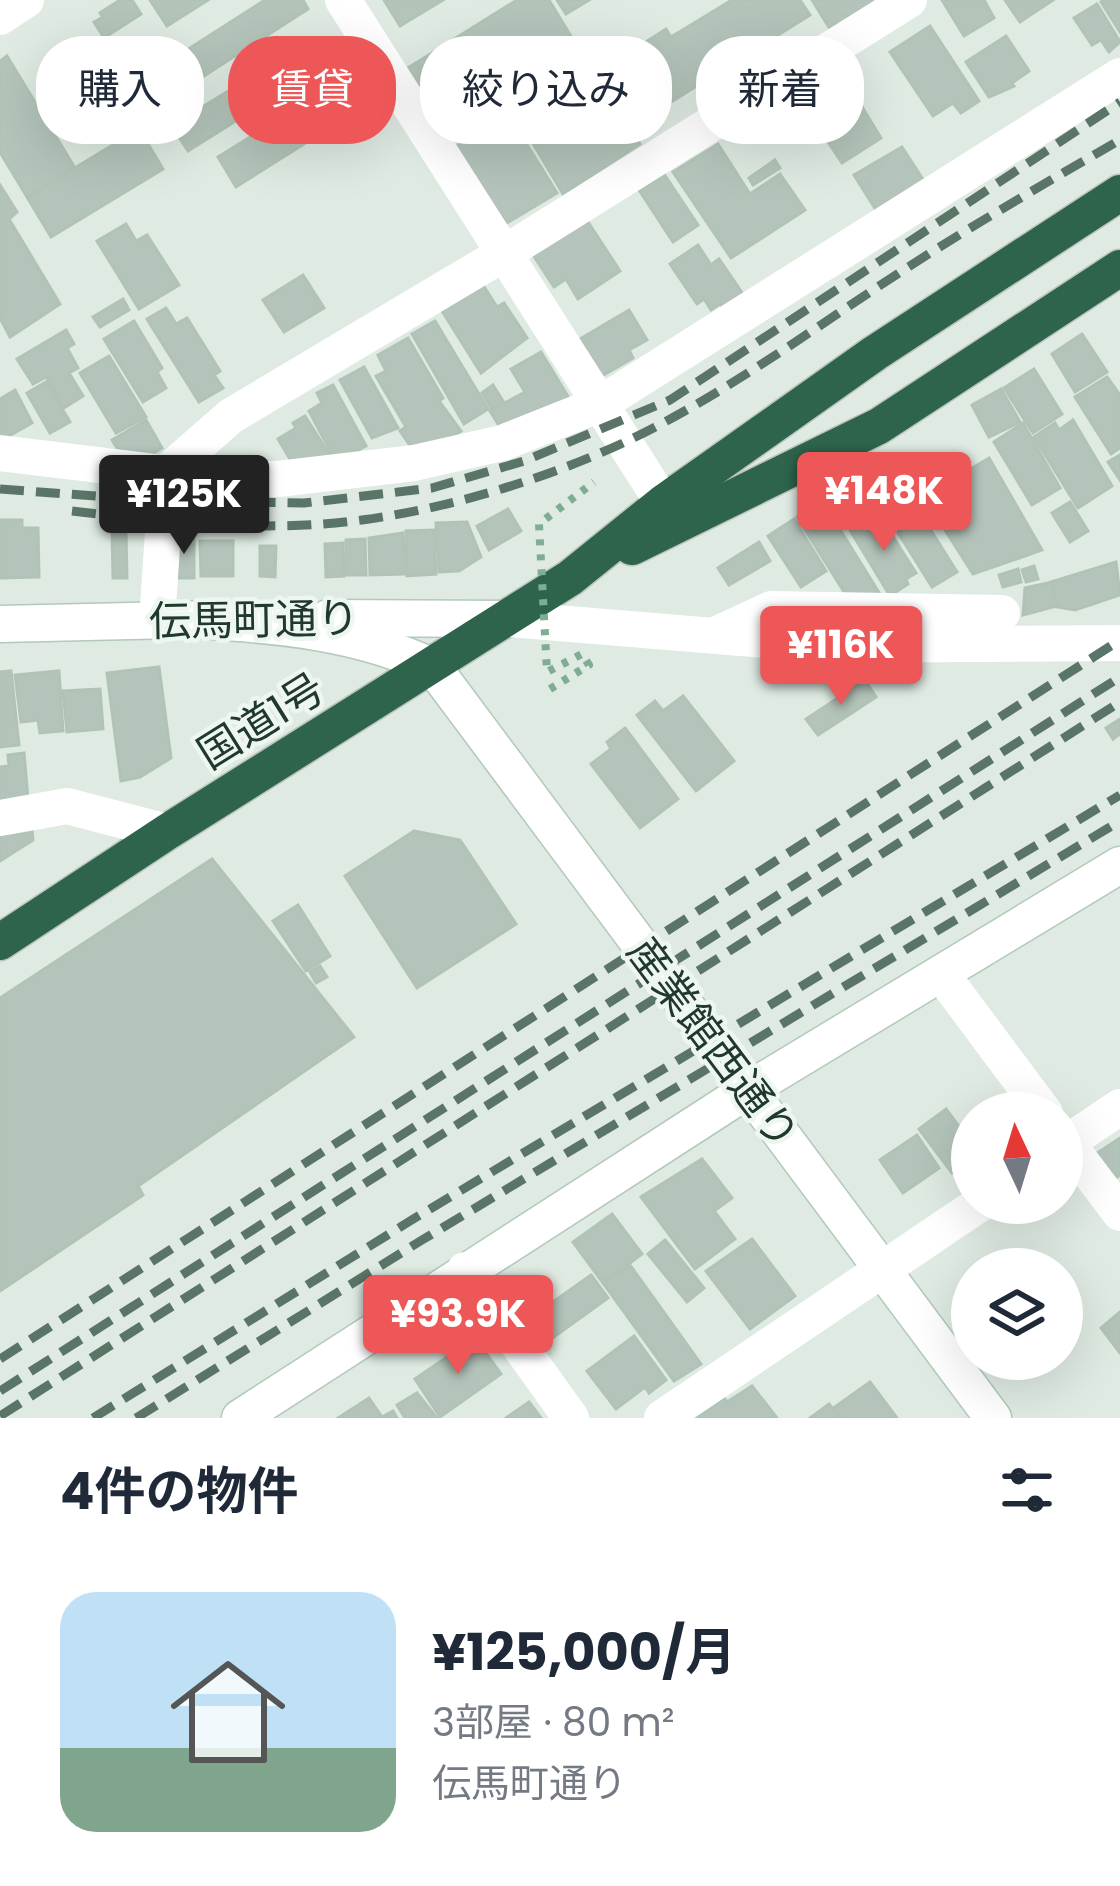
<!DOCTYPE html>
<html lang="ja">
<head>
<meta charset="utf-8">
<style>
  :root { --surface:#fff; --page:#f2f2f3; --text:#1f2937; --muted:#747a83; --line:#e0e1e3; --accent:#ee5758 }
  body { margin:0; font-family:Poppins,"Noto Sans JP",sans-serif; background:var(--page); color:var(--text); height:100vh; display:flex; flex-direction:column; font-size:45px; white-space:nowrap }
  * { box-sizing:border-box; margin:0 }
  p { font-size:39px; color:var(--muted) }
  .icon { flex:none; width:66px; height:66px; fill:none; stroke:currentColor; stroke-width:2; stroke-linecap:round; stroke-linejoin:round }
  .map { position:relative; height:1418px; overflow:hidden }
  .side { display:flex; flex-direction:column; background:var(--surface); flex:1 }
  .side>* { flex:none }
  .banner { position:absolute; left:36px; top:36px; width:1050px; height:108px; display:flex; gap:24px }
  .needle { width:78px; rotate:356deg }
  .fabs { position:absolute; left:951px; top:1092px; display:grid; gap:24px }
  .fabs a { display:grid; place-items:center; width:132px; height:132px; border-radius:50%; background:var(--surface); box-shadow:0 12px 48px #0002; font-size:60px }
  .price { position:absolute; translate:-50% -102px; padding:0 27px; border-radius:12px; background:var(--accent); color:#fff; font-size:39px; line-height:78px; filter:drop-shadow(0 3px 6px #0008) }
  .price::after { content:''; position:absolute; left:50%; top:72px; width:36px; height:27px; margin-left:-18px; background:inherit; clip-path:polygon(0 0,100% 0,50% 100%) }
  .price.active { background:#222; color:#fff }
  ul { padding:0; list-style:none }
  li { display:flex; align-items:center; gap:36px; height:300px; padding:0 60px }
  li+li { border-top:3px solid var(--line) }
  li span { display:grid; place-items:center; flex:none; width:336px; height:240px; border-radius:36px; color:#555 }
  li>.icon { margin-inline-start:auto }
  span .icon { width:144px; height:144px; fill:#fffc; stroke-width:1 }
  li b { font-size:51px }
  h2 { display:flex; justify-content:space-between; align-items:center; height:144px; padding:0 60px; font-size:51px }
  .pill { padding:0 42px; border-radius:48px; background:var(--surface); box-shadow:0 12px 48px #0002; font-size:42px; line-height:108px }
  .pill.active { background:var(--accent); color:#fff }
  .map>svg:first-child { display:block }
  .building { fill:#b4c4ba; stroke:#b1c3b7; stroke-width:3 }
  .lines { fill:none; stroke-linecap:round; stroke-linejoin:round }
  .secondary-casing { stroke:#b2c9bb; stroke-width:39 }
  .highway-casing { stroke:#bcc4c0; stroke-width:39 }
  .street { stroke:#fff; stroke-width:36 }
  .secondary { stroke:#fff; stroke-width:36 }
  .highway { stroke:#2d644b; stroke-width:36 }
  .rail { stroke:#5a7567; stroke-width:9; stroke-dasharray:24 12; stroke-linecap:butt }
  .path-bridge { stroke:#7fad93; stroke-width:8; stroke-dasharray:6 9; stroke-linecap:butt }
  .labels { text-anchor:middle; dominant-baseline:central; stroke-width:9; stroke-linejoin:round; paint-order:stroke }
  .street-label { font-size:42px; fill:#20392c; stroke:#eef6f0 }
</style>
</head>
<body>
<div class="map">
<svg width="1120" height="1418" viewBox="0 0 1120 1418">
  <rect width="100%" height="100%" fill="#deeae2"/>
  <g class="building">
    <polygon points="120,0 132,0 141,14 104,38 94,22 103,17 100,13"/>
    <polygon points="150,0 208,0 167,26"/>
    <polygon points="265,0 303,0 308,9 162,103 145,77"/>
    <polygon points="384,0 443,0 400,26"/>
    <polygon points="517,0 549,0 572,38 449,114 416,63"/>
    <polygon points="557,0 589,0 566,14"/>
    <polygon points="732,0 800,0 810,15 668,104 635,49 666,29 671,37"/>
    <polygon points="812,0 875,0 830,29"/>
    <polygon points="942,0 984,0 994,18 964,36"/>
    <polygon points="1005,0 1053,0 1020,22"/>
    <polygon points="1104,0 1120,0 1120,32 1101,2"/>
    <polygon points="1097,4 1120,42 1109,52 1101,40 1092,45 1074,18"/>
    <polygon points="930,26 979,101 961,113 953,103 933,116 890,52"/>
    <polygon points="1006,36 1029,71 1012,83 1014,86 989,97 966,62"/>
    <polygon points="302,45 317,70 188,151 172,126"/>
    <polygon points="7,56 75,168 27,197 0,152 0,61"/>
    <polygon points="416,63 449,114 440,121 406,69"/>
    <polygon points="591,63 640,144 563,194 513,110"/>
    <polygon points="856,97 881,138 842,163 816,124"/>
    <polygon points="296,109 303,121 297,125 307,142 236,187 218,157"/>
    <polygon points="508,114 557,193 505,224 458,145"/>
    <polygon points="139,129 163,169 51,237 27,197"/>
    <polygon points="718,144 750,194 780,174 805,210 731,258 673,172"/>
    <polygon points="902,147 924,181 876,210 854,175"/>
    <polygon points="775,160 780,168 753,185 749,178"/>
    <polygon points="664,174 698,225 673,242 639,190"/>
    <polygon points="0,185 17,212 9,219 60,304 10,337 0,318"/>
    <polygon points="586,219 620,271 578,299 566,279 554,287 533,255"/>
    <polygon points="126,224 136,241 147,235 179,285 139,309 97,241"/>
    <polygon points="698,245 711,265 719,259 743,294 723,308 720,304 711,310 704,299 697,304 670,264"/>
    <polygon points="303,275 324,308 284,332 263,300"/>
    <polygon points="483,285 497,307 504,303 527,338 481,373 442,311"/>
    <polygon points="123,299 129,310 100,327 93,317"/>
    <polygon points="166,308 176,324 187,318 220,371 214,375 223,388 199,402 147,319"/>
    <polygon points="629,310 647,340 629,350 633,358 602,376 580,339"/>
    <polygon points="134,321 162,368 157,372 166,388 143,402 104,339"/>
    <polygon points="435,321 488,409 464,424 412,334"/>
    <polygon points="66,330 74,344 67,348 78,368 69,373 83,396 64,408 46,377 33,384 17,359"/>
    <polygon points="1082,334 1107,372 1075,392 1052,354"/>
    <polygon points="408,338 443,398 439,401 461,431 418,457 400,431 406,427 376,376 386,371 378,355"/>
    <polygon points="541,352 572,403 503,432 490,411 525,392 511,369"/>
    <polygon points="109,356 146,417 116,433 80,373"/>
    <polygon points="364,367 398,428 372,438 340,380"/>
    <polygon points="1034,369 1062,414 1033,433 1004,388"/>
    <polygon points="1107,377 1120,395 1120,448 1111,454 1075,397"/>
    <polygon points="46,382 70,422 50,433 27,393"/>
    <polygon points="333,385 366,446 336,462 309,411 322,403 317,393"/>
    <polygon points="493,385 503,401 491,408 482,393"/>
    <polygon points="1001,389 1020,422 989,437 972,405"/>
    <polygon points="15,390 32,423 0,441 0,399"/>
    <polygon points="305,416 331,457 296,469 278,439 296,428 293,423"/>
    <polygon points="146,420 162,448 142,460 125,461 112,440"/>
    <polygon points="1073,420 1112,486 1078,508 1034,437 1055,423 1059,430"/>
    <polygon points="1023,423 1060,488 1032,505 994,442"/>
    <polygon points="1120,455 1120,480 1108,462"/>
    <polygon points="989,458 1042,550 973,574 924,497"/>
    <polygon points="911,499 957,572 932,587 887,515"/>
    <polygon points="823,502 881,596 846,595 797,517"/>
    <polygon points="1070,502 1088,531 1070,542 1052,513"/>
    <polygon points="508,509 521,531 489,550 477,526"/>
    <polygon points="878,513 916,573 906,579 908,584 890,596 850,530"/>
    <polygon points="794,519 826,571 801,587 768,536"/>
    <polygon points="0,520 22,520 22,528 38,528 39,577 0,578"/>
    <polygon points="467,522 481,557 459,571 439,572 436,523"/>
    <polygon points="434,530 436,574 407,576 406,531"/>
    <polygon points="112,531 126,531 127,578 113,578"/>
    <polygon points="403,533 405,574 370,575 369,538"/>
    <polygon points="173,537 194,538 194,578 175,578"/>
    <polygon points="365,539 366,575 346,575 346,540"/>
    <polygon points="200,541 233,541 233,576 201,576"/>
    <polygon points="759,542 770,561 729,585 718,568"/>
    <polygon points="343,543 344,576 326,577 325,544"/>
    <polygon points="260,546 276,546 275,577 260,576"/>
    <polygon points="1116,562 1120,595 1075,610 1057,607 1051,582"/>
    <polygon points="1034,566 1038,579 1026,582 1022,570"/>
    <polygon points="1018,569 1021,582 1003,587 999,575"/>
    <polygon points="1052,582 1057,606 1023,615 1025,588"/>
    <polygon points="159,667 171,758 140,777 121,781 107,673"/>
    <polygon points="11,671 19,745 0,747 0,672"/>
    <polygon points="59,671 63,731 40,733 38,720 21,722 15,675"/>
    <polygon points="865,680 876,697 818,735 806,719"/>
    <polygon points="100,689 103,729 67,732 63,691"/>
    <polygon points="683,696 734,761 696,791 637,715 655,701 663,711"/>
    <polygon points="1120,719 1120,734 1113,739 1106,728"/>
    <polygon points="625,728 678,799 640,828 591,764 611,749 607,742"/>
    <polygon points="24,753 28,799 0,803 0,767 9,766 8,755"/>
    <polygon points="32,828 33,840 0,861 0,833"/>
    <polygon points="414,831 460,840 516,924 417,988 345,876"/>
    <polygon points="212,859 354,1037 138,1186 143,1195 0,1291 0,998"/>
    <polygon points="298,905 330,956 306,971 273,921"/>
    <polygon points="320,966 327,977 316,983 310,972"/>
    <polygon points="946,1109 972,1144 972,1159 952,1173 919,1129"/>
    <polygon points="917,1135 939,1168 903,1193 880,1160"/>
    <polygon points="1120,1138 1120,1175 1113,1180 1096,1154"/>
    <polygon points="702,1159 732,1198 714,1211 735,1239 695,1269 641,1197"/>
    <polygon points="612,1214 642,1254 603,1283 573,1242"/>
    <polygon points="752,1239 795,1296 750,1329 706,1271"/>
    <polygon points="665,1240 704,1288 687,1302 648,1254"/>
    <polygon points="630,1265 701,1364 674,1381 603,1283"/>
    <polygon points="591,1275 608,1298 536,1350 519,1326"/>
    <polygon points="1120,1312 1120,1353 1101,1328"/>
    <polygon points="634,1336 666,1380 649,1393 645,1387 616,1409 587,1371"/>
    <polygon points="475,1338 501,1374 440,1417 415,1379"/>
    <polygon points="870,1382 897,1418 840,1418 832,1409"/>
    <polygon points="752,1386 777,1418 695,1418 724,1398 727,1402"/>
    <polygon points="417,1393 437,1418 405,1418 397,1405"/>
    <polygon points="369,1398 382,1417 393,1411 397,1418 338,1418"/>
    <polygon points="529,1402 541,1418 506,1418"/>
    <polygon points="829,1404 840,1418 810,1418"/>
  </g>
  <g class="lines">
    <g class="secondary-casing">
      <g id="secondary">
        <polyline points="328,618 508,619"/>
        <path d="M 197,620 C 279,625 358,632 433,667 L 993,1418"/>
        <polyline points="0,624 218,619"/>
        <polyline points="240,1418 748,1090 1120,865"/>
      </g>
    </g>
    <g class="highway-casing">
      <g id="highway">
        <polyline points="632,547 879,426 1120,268"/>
        <polyline points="0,942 167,832 570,578 663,503 875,353 1120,193"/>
      </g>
    </g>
    <g class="street">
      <polyline points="343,0 663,503"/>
      <polyline points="0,17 26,0"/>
      <polyline points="0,453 206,478 278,479 414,463 502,443 600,404 1120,76"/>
      <polyline points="508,619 825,645 1120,643"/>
      <polyline points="157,621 167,472 231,416 503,254 909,0"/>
      <polyline points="717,634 771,609 1002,613"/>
      <polyline points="0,818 67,806 167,832"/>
      <polyline points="942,975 1045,1113"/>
      <polyline points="1062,1136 1120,1213"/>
      <polyline points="1062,1146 1120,1107"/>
      <polyline points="465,1270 571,1418"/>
      <polyline points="662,1418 981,1203"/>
    </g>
    <use href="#secondary" class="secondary"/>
    <use href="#highway" class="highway"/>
    <g class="rail">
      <polyline points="0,489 163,501 304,503 432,488 524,461 670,400 1120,102"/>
      <path d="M 72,511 C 168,522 266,533 362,520 C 450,508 542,480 623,443 C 721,397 811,330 902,271 C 973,225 1047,182 1120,140"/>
      <polyline points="0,1359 1120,640"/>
      <polyline points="0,1391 1120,677"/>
      <polyline points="0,1416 1120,702"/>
      <polyline points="93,1418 410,1221 1120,795"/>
      <polyline points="136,1418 422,1240 1120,821"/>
    </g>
    <polyline class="path-bridge" points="550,689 589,665 582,654 547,672 539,524 594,482"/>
  </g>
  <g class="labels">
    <g class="street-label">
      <text transform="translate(254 620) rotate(-1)">伝馬町通り</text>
      <text transform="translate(261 721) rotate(-32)">国道1号</text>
      <text transform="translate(713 1043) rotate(53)">産業館西通り</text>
    </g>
  </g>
</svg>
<div class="fabs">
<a><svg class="needle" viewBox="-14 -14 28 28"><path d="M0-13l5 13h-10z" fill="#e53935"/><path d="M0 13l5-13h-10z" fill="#747a83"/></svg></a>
<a><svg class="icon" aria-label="layers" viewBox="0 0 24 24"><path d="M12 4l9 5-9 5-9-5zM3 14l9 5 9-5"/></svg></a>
</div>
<b class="price" style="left:884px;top:554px">¥148K</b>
<b class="price active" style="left:184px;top:557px">¥125K</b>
<b class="price" style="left:841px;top:708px">¥116K</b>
<b class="price" style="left:458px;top:1377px">¥93.9K</b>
<div class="banner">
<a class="pill">購入</a>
<a class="pill active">賃貸</a>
<a class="pill">絞り込み</a>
<a class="pill">新着</a>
</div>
</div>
<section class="side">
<h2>4件の物件<svg class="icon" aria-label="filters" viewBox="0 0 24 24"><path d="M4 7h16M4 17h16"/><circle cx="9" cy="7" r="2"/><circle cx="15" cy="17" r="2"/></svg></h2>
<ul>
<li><span style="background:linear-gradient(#bfe0f5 65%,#7fa58c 0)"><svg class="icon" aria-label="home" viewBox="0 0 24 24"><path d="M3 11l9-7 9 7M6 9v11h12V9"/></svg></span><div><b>¥125,000/月</b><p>3部屋 · 80 m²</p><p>伝馬町通り</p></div></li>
</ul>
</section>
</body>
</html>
